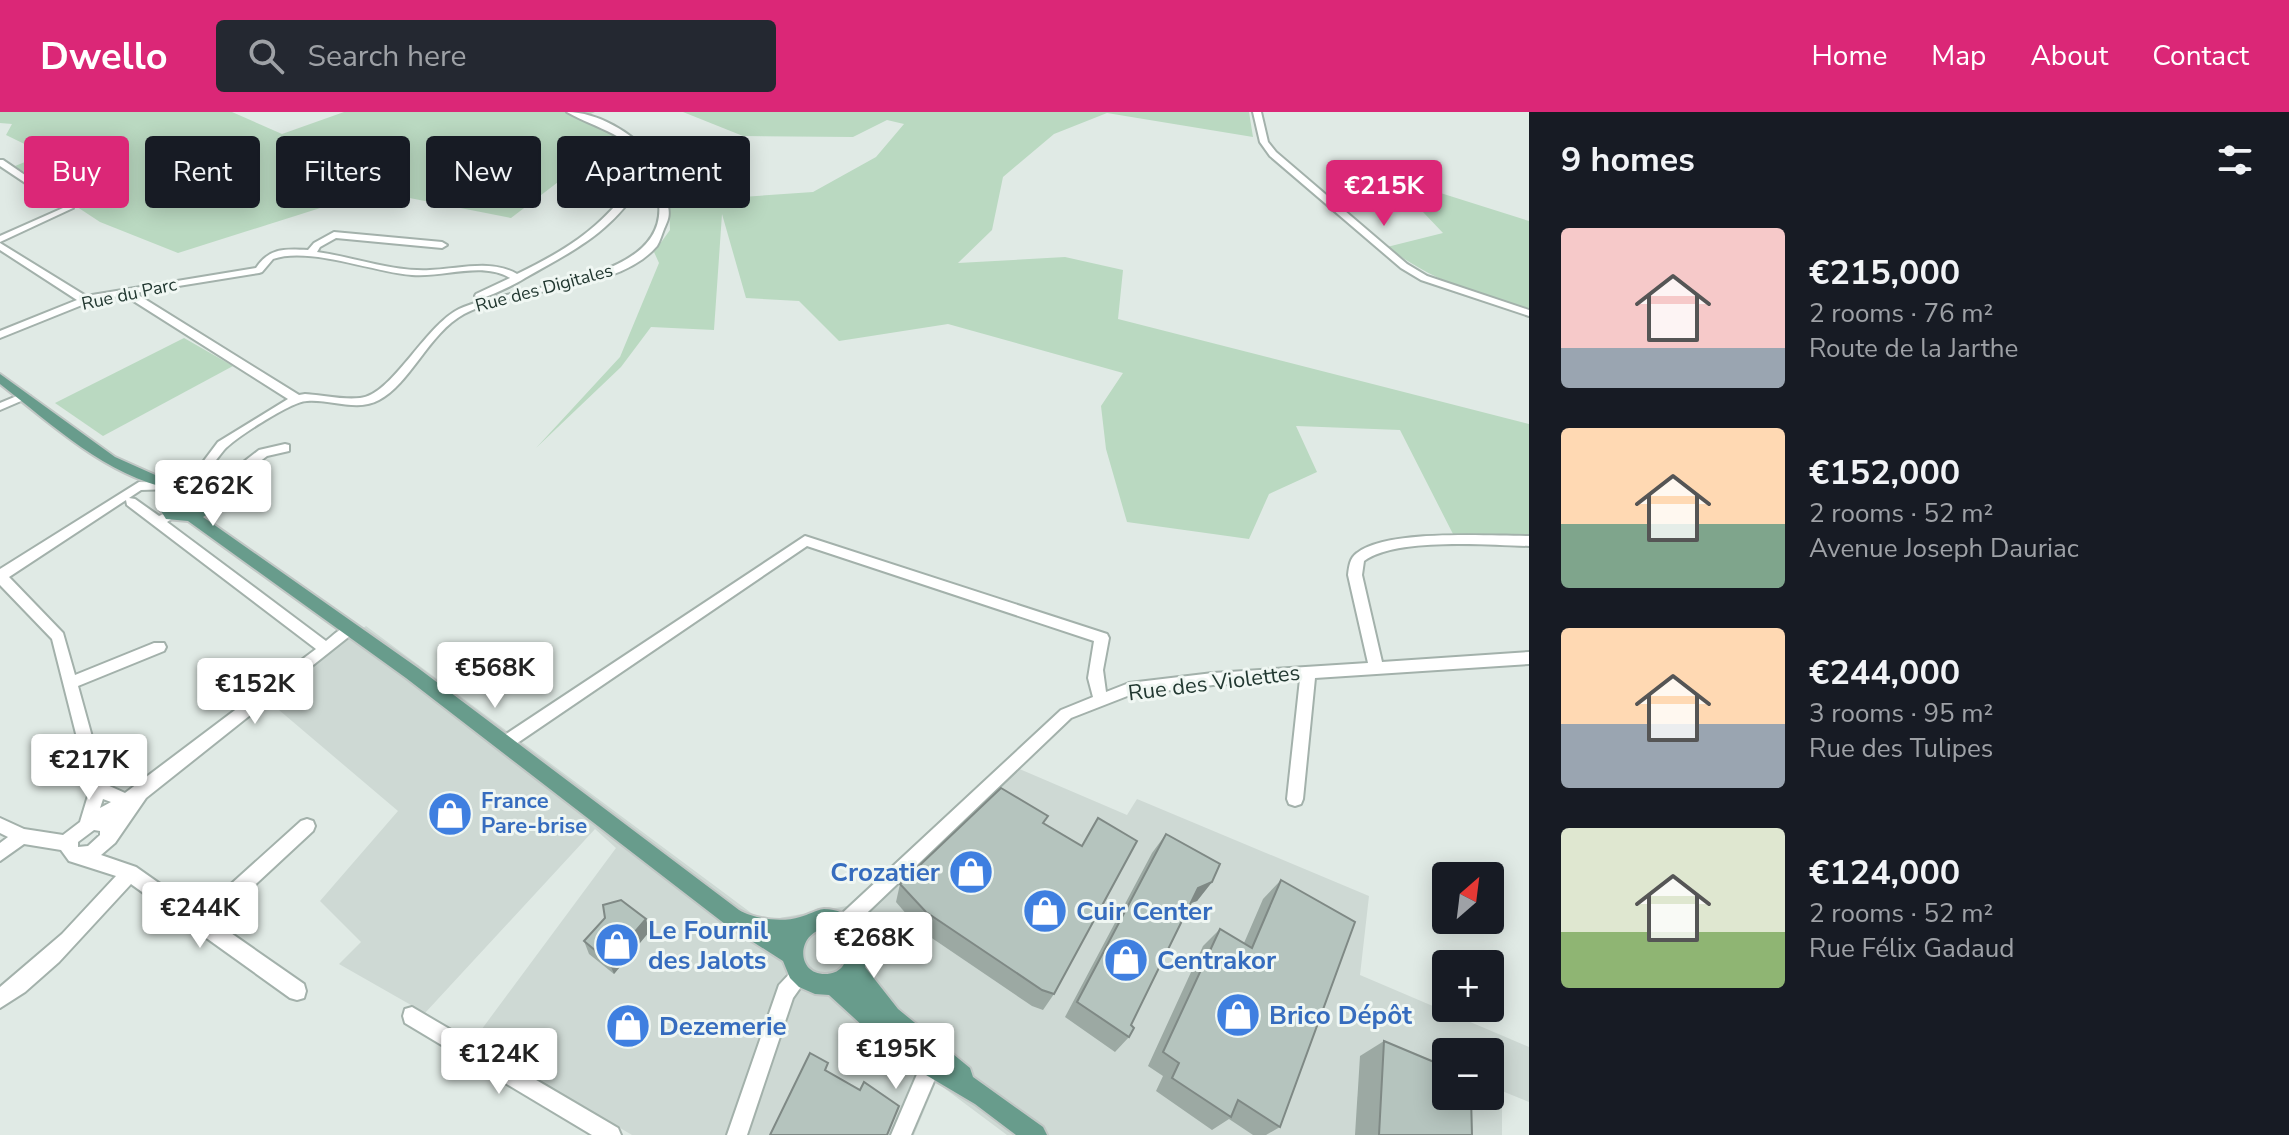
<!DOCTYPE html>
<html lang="en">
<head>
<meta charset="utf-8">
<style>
  :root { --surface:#171b24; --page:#242831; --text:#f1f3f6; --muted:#9ea1a6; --accent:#db2777 }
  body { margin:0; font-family:"Nunito Sans",sans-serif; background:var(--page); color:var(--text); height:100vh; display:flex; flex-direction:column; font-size:30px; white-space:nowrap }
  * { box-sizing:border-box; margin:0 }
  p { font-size:26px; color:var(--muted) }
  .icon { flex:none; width:44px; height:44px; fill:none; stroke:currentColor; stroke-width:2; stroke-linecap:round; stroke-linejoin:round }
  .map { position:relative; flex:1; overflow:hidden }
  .details { display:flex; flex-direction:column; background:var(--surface); width:760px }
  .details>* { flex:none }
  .top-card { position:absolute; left:24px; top:24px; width:760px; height:72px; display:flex; gap:16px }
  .needle { width:52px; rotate:28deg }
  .tools { position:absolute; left:1432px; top:750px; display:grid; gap:16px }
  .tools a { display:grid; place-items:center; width:72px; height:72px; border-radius:8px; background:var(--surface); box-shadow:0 4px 20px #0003; font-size:40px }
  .price { position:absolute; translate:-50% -68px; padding:0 18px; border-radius:8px; background:#fff; color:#222; font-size:26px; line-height:52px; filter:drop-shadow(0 2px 4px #0008) }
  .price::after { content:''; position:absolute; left:50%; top:48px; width:24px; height:18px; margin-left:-12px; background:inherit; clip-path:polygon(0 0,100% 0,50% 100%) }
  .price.active { background:var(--accent); color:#fff }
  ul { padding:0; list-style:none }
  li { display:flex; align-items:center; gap:24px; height:200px; padding:0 32px }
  li span { display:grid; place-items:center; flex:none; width:224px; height:160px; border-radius:8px; color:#555 }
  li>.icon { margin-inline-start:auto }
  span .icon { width:96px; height:96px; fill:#fffc; stroke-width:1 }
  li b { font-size:34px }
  h2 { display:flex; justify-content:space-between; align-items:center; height:96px; padding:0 32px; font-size:34px }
  .chip { padding:0 28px; border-radius:8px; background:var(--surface); box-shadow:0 4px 20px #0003; font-size:28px; line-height:72px }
  .chip.active { background:var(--accent); color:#fff }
  header { display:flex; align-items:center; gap:48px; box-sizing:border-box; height:112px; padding:0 40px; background:var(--accent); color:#fff }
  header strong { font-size:38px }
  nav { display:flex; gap:44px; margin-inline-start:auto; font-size:28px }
  .search { width:560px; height:72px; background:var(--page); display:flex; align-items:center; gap:20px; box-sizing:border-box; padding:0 28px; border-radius:8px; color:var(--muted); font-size:30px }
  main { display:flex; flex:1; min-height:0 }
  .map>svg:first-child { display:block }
  .built { fill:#ced9d4; fill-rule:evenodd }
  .green { fill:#bad9c1 }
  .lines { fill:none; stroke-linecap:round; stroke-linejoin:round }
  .minor-casing { stroke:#a3b1ab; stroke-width:4 }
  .major-casing { stroke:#c1c7c5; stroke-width:4 }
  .minor { fill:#fff; fill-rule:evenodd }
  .major { fill:#689c8c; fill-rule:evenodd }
  .wall { fill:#9ca9a3 }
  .shaded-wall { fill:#7f8985 }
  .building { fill:#b5c4be; stroke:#7f8985; stroke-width:2 }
  .labels { text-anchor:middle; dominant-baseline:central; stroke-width:6; stroke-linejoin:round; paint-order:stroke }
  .far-street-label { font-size:18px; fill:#223831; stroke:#f0f7f3 }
  .street-label { font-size:22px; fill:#223831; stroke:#f0f7f3 }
  .shop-label { font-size:22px; font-weight:bold; fill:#366cbe; stroke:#f0f7f3; text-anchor:start }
  .near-shop-label { font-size:26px; font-weight:bold; fill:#366cbe; stroke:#f0f7f3; text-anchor:start }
</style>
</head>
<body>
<header>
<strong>Dwello</strong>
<div class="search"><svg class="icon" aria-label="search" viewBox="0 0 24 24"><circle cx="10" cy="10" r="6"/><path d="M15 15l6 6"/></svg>Search here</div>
<nav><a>Home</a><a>Map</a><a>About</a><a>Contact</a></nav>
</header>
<main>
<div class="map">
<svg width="1529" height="1023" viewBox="0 0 1529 1023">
  <rect width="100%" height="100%" fill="#e0eae5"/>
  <path class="built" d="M 366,514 L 762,809 L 847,794 L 1003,650 L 1127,703 L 1137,687 L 1369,784 L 1360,863 L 1529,935 L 1529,990 L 1502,979 L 1502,1023 L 1007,1023 L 936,970 L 914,1023 L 632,1023 L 473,929 L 616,736 L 595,717 L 425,901 L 339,852 L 361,830 L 320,789 L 398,699 L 266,587 ZM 1446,940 L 1490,940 L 1490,984 L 1446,984 Z"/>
  <g class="green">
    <polygon points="0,0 232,0 282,22 344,0 595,0 580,7 617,25 511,106 374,79 178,141 100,110 15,54 45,42 6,23 12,12 0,11"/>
    <polygon points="683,0 1249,0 1253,25 1107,1 1054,22 1003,65 992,118 958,151 1065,145 1123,158 1118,207 1529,312 1529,424 1453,422 1400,318 1296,314 1317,360 1269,382 1249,427 1127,410 1106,337 1101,294 1123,261 948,212 839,229 799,189 746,186 722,102 714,218 651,215 621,255 536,336 620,245 659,151 654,140 670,118 669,90 813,80 876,45 904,12 887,8 853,25 743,24"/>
    <path d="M 1431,78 L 1529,109 L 1529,199 C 1473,181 1435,170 1387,135 L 1443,121 L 1404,80 Z"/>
    <polygon points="184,226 233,254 103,324 55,291"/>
  </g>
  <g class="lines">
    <g class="minor-casing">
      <g id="minor">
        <path d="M 567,0 C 597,0 633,21 651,44 C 664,59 666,74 668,94 C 670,104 668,108 664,117 C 662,122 660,129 657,134 C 616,182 518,173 464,202 C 429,221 410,272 379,288 C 357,300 331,287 307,289 C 292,289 235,326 224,338 C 214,350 205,364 195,377 L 191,378 L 185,374 L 218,330 L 288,287 L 124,183 L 92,189 L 0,226 L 0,219 L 77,188 L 0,138 L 0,131 L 86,184 L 256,156 C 270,135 285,137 308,138 L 314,131 L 334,120 L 442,130 L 447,133 L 442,136 L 336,126 L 320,135 L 317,140 C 354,145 392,160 430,158 C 459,157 491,147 517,162 C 573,135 608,111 642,58 L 652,56 C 630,22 599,18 567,0 ZM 654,61 C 658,70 658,81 659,91 C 668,173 511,172 459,197 C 425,214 391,284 360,286 C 343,288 322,283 305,282 L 299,283 L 135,181 L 259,161 L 262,160 L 273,147 C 308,134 373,160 412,163 C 443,166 482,149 510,166 L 476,182 L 475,184 L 480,187 C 495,182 512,174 525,166 C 580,135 614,119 648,62 Z"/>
        <polygon points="1253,0 1261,0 1268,30 1276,40 1407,152 1427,164 1529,198 1529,204 1421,168 1401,156 1270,44 1260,30"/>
        <polygon points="0,48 3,48 73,96 0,130 0,124 63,96 0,54"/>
        <polygon points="24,281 30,284 28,286 0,298 0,291"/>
        <polygon points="285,332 289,333 289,339 267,344 218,382 210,382 208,379 210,376 259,338"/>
        <path d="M 139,370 L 173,371 L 175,374 L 173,377 L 141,378 L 129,386 L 135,387 L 159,404 L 171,399 L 175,400 L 177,403 L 167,410 L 326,529 C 334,523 343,512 354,515 L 356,519 L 146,686 L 115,731 L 101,743 L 136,755 L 200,800 L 301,709 L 307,707 L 313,709 L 315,714 L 313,719 L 215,810 L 304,872 L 306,879 L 304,886 L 297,888 L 290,886 L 131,772 L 59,850 L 25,880 L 0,896 L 0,875 L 62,822 L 116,764 L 69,749 L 61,738 L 24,732 L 0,749 L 0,731 L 8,725 L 0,721 L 0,706 L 24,717 L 63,723 L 80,710 L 90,677 L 52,527 L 0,473 L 0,457 ZM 126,388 L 127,393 L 316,537 L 125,681 L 105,672 L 78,574 L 164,539 L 166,535 L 164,531 L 154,531 L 75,563 L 63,521 L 9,465 ZM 103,687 L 111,690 L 100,696 ZM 94,718 L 100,719 L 100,723 L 88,734 L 78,735 L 78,730 Z"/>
        <path d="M 805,424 L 1107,522 L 1109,526 L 1103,558 L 1106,580 L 1129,571 L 1213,561 L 1368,551 L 1348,463 C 1349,454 1350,446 1357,441 C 1388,417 1489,424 1529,424 L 1529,434 C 1489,433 1396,425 1364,449 L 1362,463 L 1382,550 L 1529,540 L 1529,552 L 1315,566 L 1303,687 L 1301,692 L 1295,694 L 1289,692 L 1287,687 L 1300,567 L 1213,573 L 1130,583 L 1071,606 L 848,819 L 842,822 L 836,819 L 833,813 L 836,807 L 1061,598 L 1093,585 L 1088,566 L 1094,529 L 807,434 L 510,636 L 505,638 L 500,636 L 497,631 L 500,626 Z"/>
        <polygon points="801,853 807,856 810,862 793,886 747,1023 727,1023 779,873 795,856"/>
        <polygon points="412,895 618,1016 621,1023 592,1023 405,911 403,904 405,897"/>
        <polygon points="931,943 938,946 941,953 911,1023 891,1023 924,946"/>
      </g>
    </g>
    <g class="major-casing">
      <path id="major" d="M 0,262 L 115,345 L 162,366 L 185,371 L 191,369 L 216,373 L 223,383 L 214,398 L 203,405 L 418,556 L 739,798 C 754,807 782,811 800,805 C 809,803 815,798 824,797 C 855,797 875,828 865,855 L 898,897 L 970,956 L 973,965 L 1043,1015 L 1047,1023 L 1016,1023 L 975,992 L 899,947 L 829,883 L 815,882 L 799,875 L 790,866 L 783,849 L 725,812 L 406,566 L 188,409 L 166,407 L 159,396 L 163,385 L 174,378 C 105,363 54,314 0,272 ZM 193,379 L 207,380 L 209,383 C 202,397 190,400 176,399 L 175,391 ZM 825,817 C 853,820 855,862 825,862 C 795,862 797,820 825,817 Z"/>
    </g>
    <use href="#minor" class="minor"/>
    <use href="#major" class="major"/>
  </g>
  <g class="wall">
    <polygon points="1044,712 1054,882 1043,898 1032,894 920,818 896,790 900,772"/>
    <polygon points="1166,722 1212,770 1197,789 1191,791 1131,913 1129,925 1115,940 1065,905 1152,741"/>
    <polygon points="1281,768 1280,1015 1266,1023 1253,1023 1229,1007 1212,1018 1156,979 1163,964 1148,954 1203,834 1220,817 1244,831 1263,787"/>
    <polygon points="646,807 649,820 614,862 589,842 584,829"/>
    <polygon points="1384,929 1472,1023 1355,1023 1360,944"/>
  </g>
  <g class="shaded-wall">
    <polygon points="1212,770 1197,789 1183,794 1198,776"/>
    <polygon points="646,807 649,820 614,862 609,850"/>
  </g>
  <g class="building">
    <polygon points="1001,676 1048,704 1043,711 1082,734 1098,706 1137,729 1054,882 1042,878 926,800 900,772"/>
    <polygon points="1166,722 1220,752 1212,770 1198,776 1131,913 1134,916 1129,925 1077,890"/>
    <polygon points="1281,768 1355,810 1280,1015 1238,988 1231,1005 1172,966 1179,951 1163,940 1220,817 1252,836"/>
    <polygon points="621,788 646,807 609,850 584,829 605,806 603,793"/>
    <polygon points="1384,929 1446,955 1446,984 1471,984 1472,1023 1379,1023"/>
    <polygon points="810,941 828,951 825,958 860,978 864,970 899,994 887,1023 770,1023"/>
  </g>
  <defs>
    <g id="shop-disc" transform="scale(2.3)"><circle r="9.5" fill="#3f7fe0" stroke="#f0f7f3"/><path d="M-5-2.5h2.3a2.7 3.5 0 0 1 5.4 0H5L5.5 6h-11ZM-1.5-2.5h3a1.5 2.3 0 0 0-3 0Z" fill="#fff"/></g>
  </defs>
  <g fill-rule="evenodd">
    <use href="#shop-disc" x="450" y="702"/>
    <use href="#shop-disc" x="971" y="760"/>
    <use href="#shop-disc" x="1045" y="799"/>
    <use href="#shop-disc" x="617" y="833"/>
    <use href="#shop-disc" x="1126" y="848"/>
    <use href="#shop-disc" x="1238" y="903"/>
    <use href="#shop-disc" x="628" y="914"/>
  </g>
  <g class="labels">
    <g class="far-street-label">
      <text transform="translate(544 176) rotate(-15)">Rue des Digitales</text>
      <text transform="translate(129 182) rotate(-12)">Rue du Parc</text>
    </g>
    <g class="street-label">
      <text transform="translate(1214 571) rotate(-7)">Rue des Violettes</text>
    </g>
    <g class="shop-label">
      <text x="481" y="689">France<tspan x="481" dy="25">Pare-brise</tspan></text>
    </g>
    <g class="near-shop-label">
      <text x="940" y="760" text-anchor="end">Crozatier</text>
      <text x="1076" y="799">Cuir Center</text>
      <text x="648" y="818">Le Fournil<tspan x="648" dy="30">des Jalots</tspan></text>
      <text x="1157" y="848">Centrakor</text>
      <text x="1269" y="903">Brico Dépôt</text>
      <text x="659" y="914">Dezemerie</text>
    </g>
  </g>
</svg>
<div class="tools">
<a><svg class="needle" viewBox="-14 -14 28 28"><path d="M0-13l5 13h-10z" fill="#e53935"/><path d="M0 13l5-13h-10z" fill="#9ea1a6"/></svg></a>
<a>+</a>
<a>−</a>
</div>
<b class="price active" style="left:1384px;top:116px">€215K</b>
<b class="price" style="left:213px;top:416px">€262K</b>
<b class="price" style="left:495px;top:598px">€568K</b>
<b class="price" style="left:255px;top:614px">€152K</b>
<b class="price" style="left:89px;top:690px">€217K</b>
<b class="price" style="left:200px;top:838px">€244K</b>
<b class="price" style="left:874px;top:868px">€268K</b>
<b class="price" style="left:896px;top:979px">€195K</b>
<b class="price" style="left:499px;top:984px">€124K</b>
<div class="top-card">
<a class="chip active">Buy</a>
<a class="chip">Rent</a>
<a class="chip">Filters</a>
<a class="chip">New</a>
<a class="chip">Apartment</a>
</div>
</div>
<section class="details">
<h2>9 homes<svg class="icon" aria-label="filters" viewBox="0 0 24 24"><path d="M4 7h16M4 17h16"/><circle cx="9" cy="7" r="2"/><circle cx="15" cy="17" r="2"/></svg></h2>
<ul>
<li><span style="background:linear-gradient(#f6c9c9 75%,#9aa5b1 0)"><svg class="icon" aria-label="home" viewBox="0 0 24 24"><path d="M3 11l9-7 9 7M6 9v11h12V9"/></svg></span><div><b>€215,000</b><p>2 rooms · 76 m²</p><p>Route de la Jarthe</p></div></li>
<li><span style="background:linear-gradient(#ffd9b3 60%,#7fa58c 0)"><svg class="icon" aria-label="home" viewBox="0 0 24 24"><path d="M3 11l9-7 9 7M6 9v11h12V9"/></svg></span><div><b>€152,000</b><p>2 rooms · 52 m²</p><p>Avenue Joseph Dauriac</p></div></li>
<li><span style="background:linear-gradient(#ffd9b3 60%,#9aa5b1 0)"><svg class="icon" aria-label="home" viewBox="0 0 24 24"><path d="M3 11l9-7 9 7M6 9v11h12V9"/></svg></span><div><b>€244,000</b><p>3 rooms · 95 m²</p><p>Rue des Tulipes</p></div></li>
<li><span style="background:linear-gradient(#dfe7d0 65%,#8fb573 0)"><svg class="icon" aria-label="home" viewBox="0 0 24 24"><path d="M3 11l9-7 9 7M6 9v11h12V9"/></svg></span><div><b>€124,000</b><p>2 rooms · 52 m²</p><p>Rue Félix Gadaud</p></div></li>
</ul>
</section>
</main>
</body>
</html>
